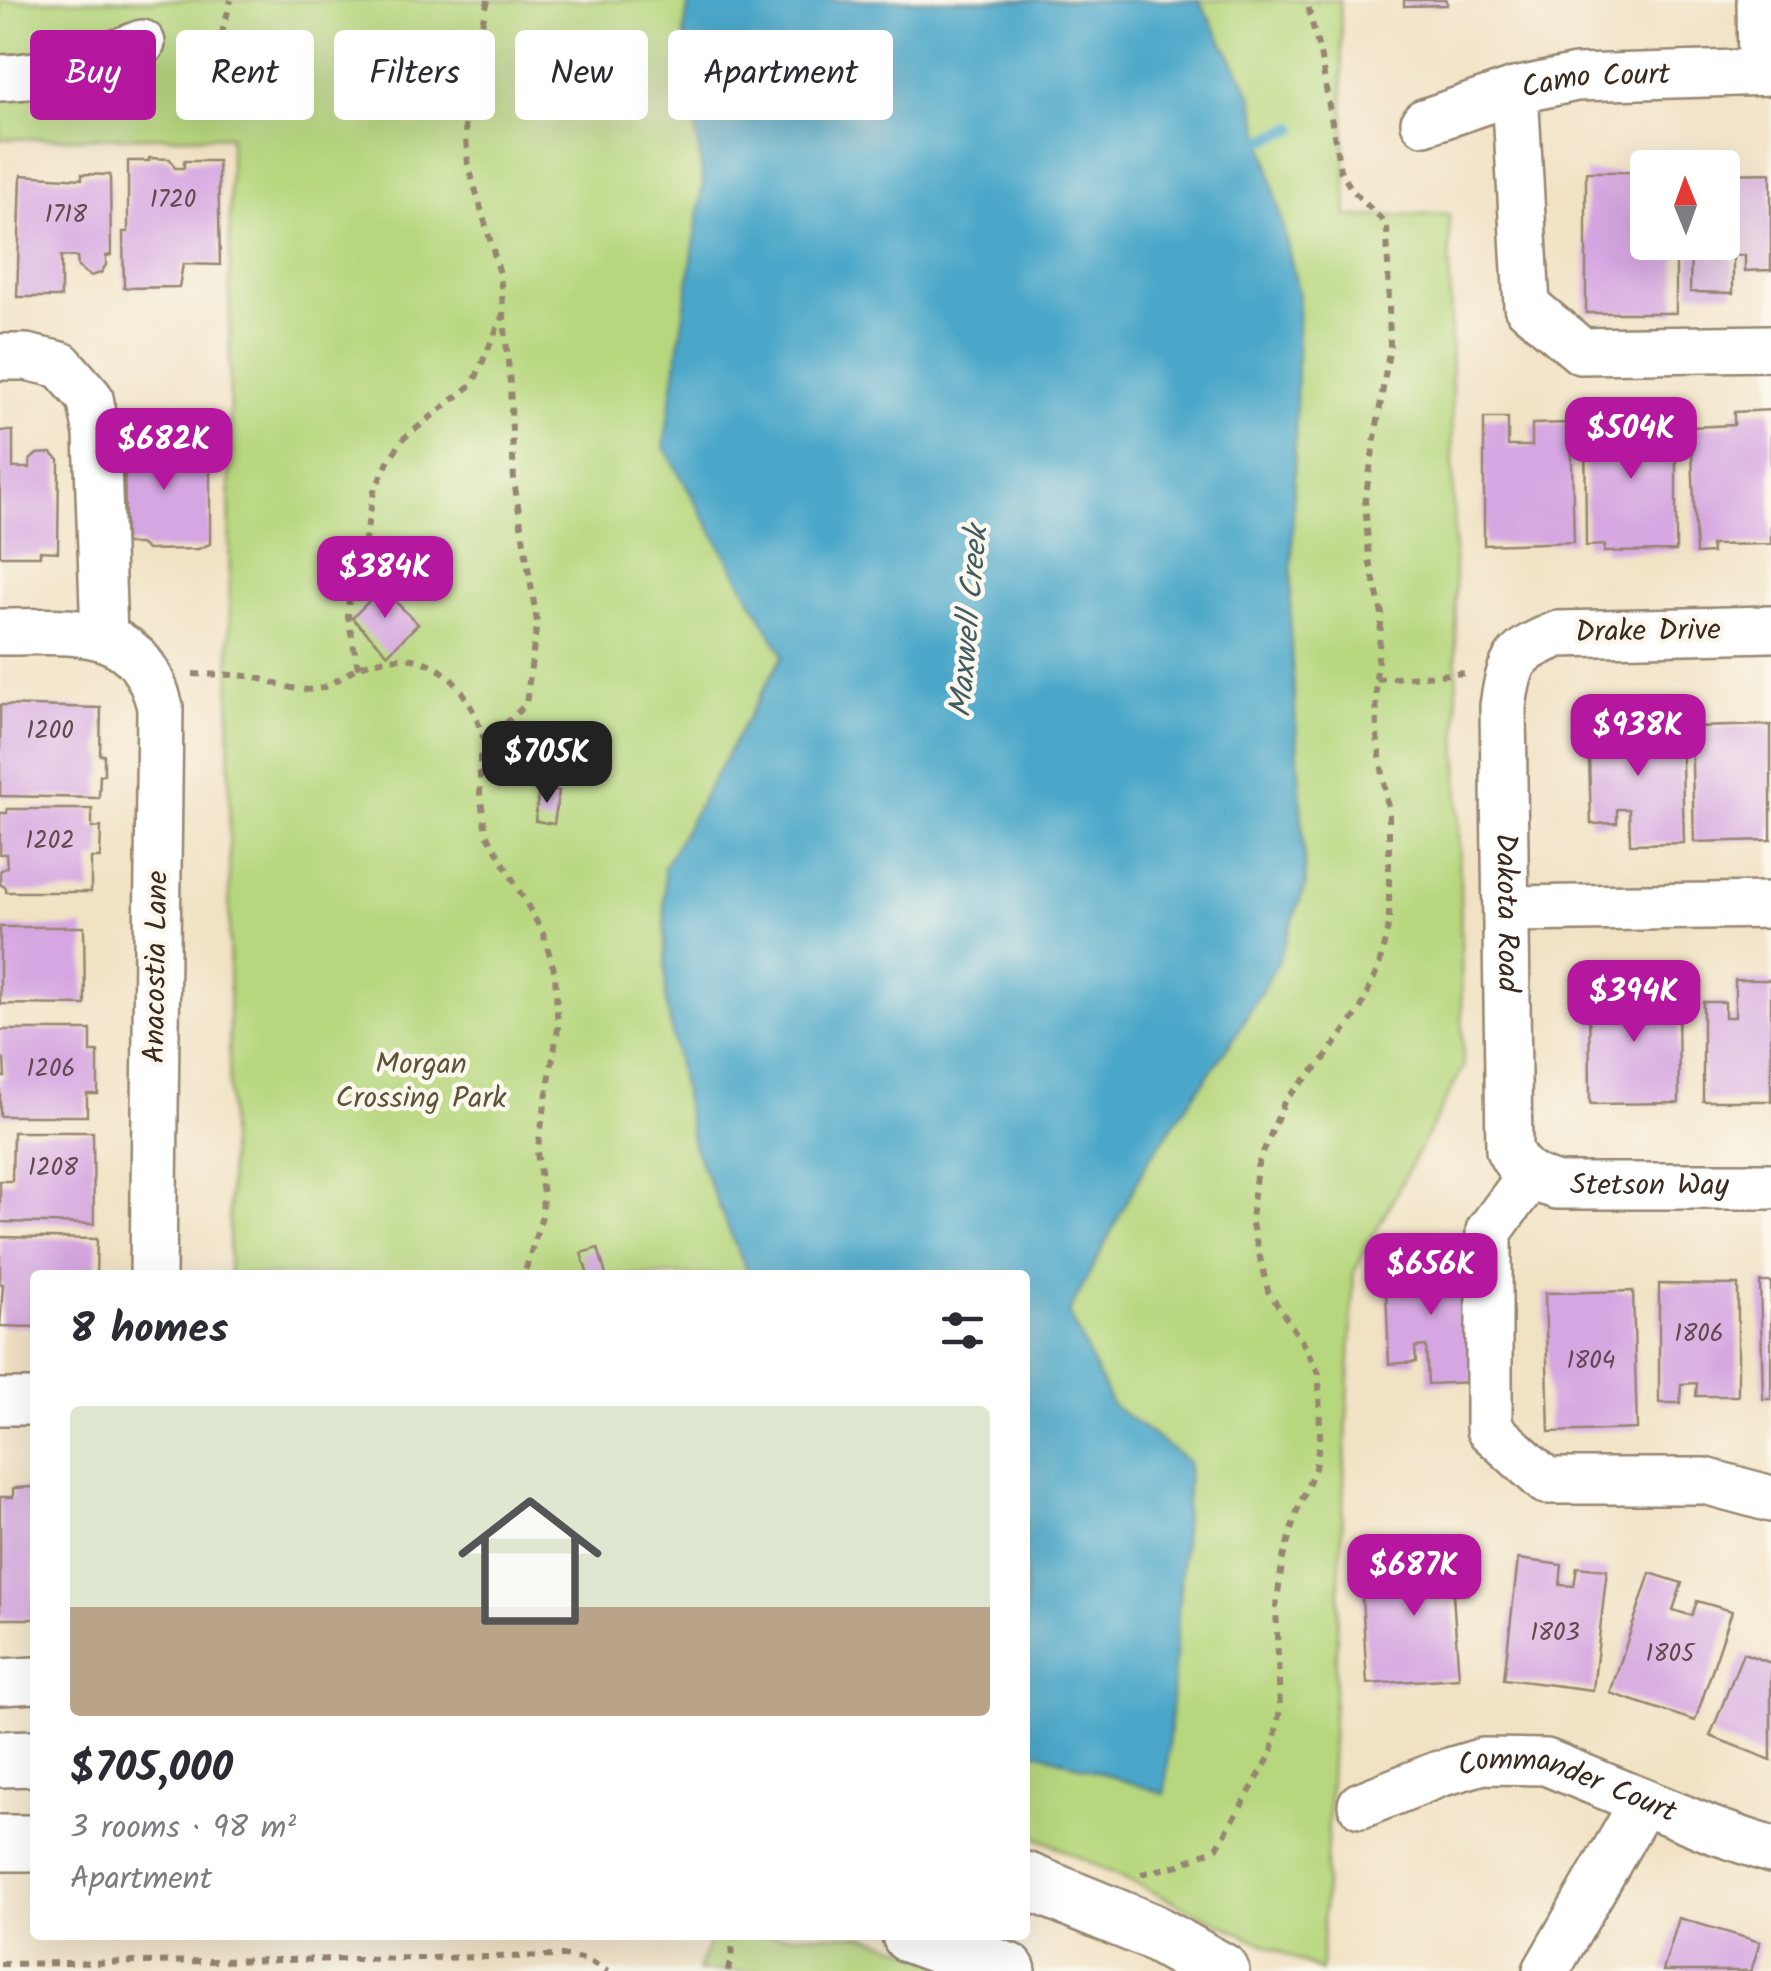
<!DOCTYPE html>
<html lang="en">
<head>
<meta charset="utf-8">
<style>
  :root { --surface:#fff; --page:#f2f2f3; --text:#2b2b33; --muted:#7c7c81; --accent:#b5179e }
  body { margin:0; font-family:Kalam,sans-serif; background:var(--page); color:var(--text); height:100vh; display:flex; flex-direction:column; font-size:38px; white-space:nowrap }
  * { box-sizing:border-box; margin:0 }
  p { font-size:32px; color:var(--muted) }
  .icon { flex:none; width:55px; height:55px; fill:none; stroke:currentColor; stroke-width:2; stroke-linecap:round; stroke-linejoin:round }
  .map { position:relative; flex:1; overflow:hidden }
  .side { position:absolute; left:30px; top:1270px; width:1000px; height:670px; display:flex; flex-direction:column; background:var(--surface); border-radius:10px; box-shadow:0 10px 40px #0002 }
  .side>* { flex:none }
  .banner { position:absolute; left:30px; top:30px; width:1000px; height:90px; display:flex; gap:20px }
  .needle { width:65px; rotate:359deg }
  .tools { position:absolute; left:1630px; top:150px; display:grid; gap:20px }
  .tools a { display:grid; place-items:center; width:110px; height:110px; border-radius:10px; background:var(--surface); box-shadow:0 10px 40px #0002; font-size:50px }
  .price { position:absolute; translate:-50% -85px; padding:0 22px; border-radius:20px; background:var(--accent); color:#fff; font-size:32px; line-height:65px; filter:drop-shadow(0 2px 5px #0008) }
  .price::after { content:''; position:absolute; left:50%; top:60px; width:30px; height:22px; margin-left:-15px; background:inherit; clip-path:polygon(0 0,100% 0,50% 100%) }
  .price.active { background:#222; color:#fff }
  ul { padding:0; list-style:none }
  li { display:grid; align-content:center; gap:20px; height:530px; padding:0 40px }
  li span { display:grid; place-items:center; height:310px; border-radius:10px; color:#555 }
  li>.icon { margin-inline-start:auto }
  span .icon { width:180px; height:180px; fill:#fffc; stroke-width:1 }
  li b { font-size:42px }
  h2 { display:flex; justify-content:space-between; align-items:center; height:120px; padding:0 40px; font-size:42px }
  .chip { padding:0 35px; border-radius:10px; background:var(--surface); box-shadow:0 10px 40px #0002; font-size:35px; line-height:90px }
  .chip.active { background:var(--accent); color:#fff }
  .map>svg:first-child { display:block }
  .green { fill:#b7d77e; stroke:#79804e; stroke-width:2.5 }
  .water { fill:#4ba7c9; stroke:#436874; stroke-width:2.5 }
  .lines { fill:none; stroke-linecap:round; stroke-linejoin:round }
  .stream { stroke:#4ba7c9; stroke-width:12 }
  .building { fill:#d5a6e1 }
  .minor-casing { stroke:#968671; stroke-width:50 }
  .major-casing { stroke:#968671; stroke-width:60 }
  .path { stroke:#968671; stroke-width:6; stroke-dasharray:8 8; stroke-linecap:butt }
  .minor { stroke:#fff; stroke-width:45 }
  .major { stroke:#fff; stroke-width:55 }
  .labels { text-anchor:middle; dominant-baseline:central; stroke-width:9; stroke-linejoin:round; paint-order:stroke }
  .number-label { font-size:25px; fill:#62494f }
  .street-label { font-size:30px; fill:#3b2a1e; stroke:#fbf7ec }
  .park-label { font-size:30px; fill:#5a5536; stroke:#fbf7ec }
  .water-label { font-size:32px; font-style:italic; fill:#415c62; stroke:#fbf7ec }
</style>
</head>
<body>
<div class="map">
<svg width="1771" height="1971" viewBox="0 0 1771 1971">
  <rect width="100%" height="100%" fill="#fbf7ec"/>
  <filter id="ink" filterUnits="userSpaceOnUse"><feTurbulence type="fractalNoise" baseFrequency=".01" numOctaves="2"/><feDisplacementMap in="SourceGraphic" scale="20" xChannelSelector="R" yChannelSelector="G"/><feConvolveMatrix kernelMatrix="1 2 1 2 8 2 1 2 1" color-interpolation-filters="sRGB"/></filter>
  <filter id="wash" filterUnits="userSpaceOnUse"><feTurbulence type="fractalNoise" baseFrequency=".0048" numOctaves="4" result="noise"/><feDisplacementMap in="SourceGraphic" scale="40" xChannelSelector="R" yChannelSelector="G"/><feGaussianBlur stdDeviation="2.25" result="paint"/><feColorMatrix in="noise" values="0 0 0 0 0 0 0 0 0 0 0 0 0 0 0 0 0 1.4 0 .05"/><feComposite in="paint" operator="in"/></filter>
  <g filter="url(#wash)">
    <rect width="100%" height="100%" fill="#f1e2c4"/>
    <g class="green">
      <polygon points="0,0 1340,0 1347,217 1449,214 1463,1068 1354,1272 1321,1971 1025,1832 1025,1275 229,1275 230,136 0,139"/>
      <polygon points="712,1935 862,1935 974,1971 698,1971"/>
    </g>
    <polygon class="water" points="689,0 1199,0 1252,95 1299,295 1290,629 1306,884 1278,962 1236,1035 1148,1161 1069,1313 1112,1405 1189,1462 1165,1794 1025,1748 1025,1275 748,1275 693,1145 666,1002 664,867 783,655 664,447 703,183 684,33"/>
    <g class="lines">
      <polyline class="stream" points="1250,145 1294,128"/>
    </g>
    <g id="blocks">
      <g class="building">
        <polygon points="1404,0 1447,0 1447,5 1404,6"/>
        <polygon points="149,158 170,159 175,168 184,168 184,161 218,161 220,265 183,264 179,287 124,288 123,232 128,232 128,161 149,161"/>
        <polygon points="1586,172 1648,172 1648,242 1676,242 1676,313 1586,313"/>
        <polygon points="1771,173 1771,270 1745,271 1745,255 1733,255 1733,293 1690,292 1691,242 1722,242 1722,174"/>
        <polygon points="82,174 110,175 111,255 106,256 106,265 101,273 90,276 78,267 77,257 61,256 61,297 17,297 21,175 82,179"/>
        <polygon points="1771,410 1771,544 1711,545 1712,553 1696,554 1691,427 1734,425 1734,412"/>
        <polygon points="1585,414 1676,415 1676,551 1604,552 1605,545 1586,546"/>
        <polygon points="1484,418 1508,418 1508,446 1532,446 1532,424 1571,423 1574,542 1484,545"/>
        <polygon points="124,424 166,424 166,461 175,462 187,452 204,452 210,461 210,544 198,549 147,550 140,544 125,544"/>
        <polygon points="0,431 13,431 13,468 30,468 30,460 37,454 51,453 59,460 58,552 40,551 40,556 0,556"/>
        <polygon points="382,588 418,624 388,654 352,618"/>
        <polygon points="0,705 101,708 100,755 104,755 104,775 100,775 99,798 0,796"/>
        <polygon points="1681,722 1684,843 1630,844 1629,809 1617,809 1617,823 1591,824 1588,725"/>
        <polygon points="1771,725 1771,840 1694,842 1691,727"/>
        <polygon points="539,788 559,791 554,824 535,821"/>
        <polygon points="7,809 92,809 92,828 101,827 100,858 91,858 91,892 6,892 6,888 0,884 0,871 7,867 6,854 0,854 0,813 7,813"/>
        <polygon points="0,927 84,927 85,1005 0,1004"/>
        <polygon points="1589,980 1621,981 1621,1004 1639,1004 1639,986 1678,986 1679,1103 1590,1104"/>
        <polygon points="1735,980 1771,980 1771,1101 1703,1101 1703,1002 1725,1002 1725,1017 1735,1017"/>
        <polygon points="0,1030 91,1030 91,1052 98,1052 98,1094 87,1094 87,1116 0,1116 0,1077 5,1077 4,1060 0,1058"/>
        <polygon points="13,1132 93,1132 94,1224 0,1222 0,1181 12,1181"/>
        <polygon points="0,1237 97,1239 96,1275 35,1275 35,1327 0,1326 3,1284 0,1284"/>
        <polygon points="598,1248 606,1275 588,1275 581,1253"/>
        <polygon points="1468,1261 1474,1382 1428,1384 1426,1346 1415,1347 1416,1362 1389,1364 1385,1265"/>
        <polygon points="1760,1282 1771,1282 1771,1399 1763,1399"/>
        <polygon points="1659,1284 1738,1285 1738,1396 1696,1396 1697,1383 1681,1384 1680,1403 1659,1403"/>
        <polygon points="1633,1291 1637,1429 1549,1432 1545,1293"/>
        <polygon points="35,1487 35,1619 0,1619 0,1497 13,1497 13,1488"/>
        <polygon points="1465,1550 1468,1594 1453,1595 1459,1678 1367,1684 1361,1578 1399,1576 1398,1554"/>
        <polygon points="1518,1559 1562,1565 1560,1585 1574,1586 1577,1567 1607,1570 1593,1690 1504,1679"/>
        <polygon points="1650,1573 1682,1583 1673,1610 1692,1616 1697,1601 1732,1611 1695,1721 1610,1693"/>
        <polygon points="1743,1653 1771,1663 1771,1760 1710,1736"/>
        <polygon points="1679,1918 1760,1942 1751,1971 1663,1971"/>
      </g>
    </g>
  </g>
  <g filter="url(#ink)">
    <use href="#blocks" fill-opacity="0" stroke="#968671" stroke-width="2.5"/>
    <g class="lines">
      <g class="minor-casing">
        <g id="minor">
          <polyline points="1760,0 1761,72"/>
          <path d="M 0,78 C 49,77 97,61 142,43"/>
          <polyline points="1515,91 1527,306 1581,351 1771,348"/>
          <path id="s1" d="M 1424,122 L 1515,91 L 1576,78 L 1771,72"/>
          <polyline points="0,357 26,357 61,365 90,398 97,434 104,636"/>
          <path id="s2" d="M 1771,629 L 1558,634 C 1514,652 1510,659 1503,706 L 1509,1150 C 1520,1173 1534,1179 1557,1186 L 1771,1186"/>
          <path d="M 0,632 C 73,632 139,620 160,707 L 153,1275"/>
          <polyline points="1508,909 1771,905"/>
          <polyline points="1529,1177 1489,1231 1489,1429 1546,1481 1705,1481 1771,1499"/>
          <polyline points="0,1402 35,1402"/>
          <polyline points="0,1682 35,1680"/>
          <path id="s3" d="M 1361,1805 L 1439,1774 L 1483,1761 L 1546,1762 L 1712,1830 L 1771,1850"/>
          <polyline points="1546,1971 1643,1802"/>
        </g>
      </g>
      <g class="major-casing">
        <g id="major">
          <polyline points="0,1759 35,1758"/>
          <polyline points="0,1843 35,1843"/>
          <polyline points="1025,1880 1150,1931 1221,1971"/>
          <polyline points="910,1935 1008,1971"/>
        </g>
      </g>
      <g class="path">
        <polyline points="488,0 463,100 468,164 500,274 510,383 514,481 537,622 526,704 498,731 480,757 480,794 486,832 543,933 555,973 558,1028 537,1152 543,1194 542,1216 524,1275"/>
        <polyline points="181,44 219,44 231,0"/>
        <polyline points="358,668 348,617 349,595 358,577 374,491 389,460 404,438 473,384 504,312"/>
        <path d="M 193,674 C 211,675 229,674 247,676 C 272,679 295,695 321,688 C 335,684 348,671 361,666 C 433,639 470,685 486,748"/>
        <polyline points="1376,679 1469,673"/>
        <polyline points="1141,1874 1179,1865 1217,1848 1272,1753 1280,1709 1276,1607 1283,1558 1296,1514 1315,1468 1320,1440 1319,1374 1305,1346 1268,1291 1251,1220 1257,1167 1285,1100 1322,1062 1360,1010 1379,966 1389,923 1389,814 1377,736 1376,679 1382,614 1369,560 1365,500 1390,345 1387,225 1352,190 1340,170 1320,53 1306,0"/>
        <polyline points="0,1964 565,1956 587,1960 608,1971"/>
        <polyline points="728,1971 735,1935"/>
      </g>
      <use href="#minor" class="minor"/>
      <use href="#major" class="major"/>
    </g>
  </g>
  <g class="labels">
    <g class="number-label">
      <text x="173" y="200">1720</text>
      <text x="66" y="215">1718</text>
      <text x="50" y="731">1200</text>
      <text x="50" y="841">1202</text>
      <text x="51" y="1069">1206</text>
      <text x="53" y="1168">1208</text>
      <text x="1699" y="1334">1806</text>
      <text x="1591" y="1361">1804</text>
      <text x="1555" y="1633">1803</text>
      <text x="1670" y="1654">1805</text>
    </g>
    <g class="street-label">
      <text stroke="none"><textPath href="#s1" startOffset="178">Camo Court</textPath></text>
      <text transform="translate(1648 632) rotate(-1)">Drake Drive</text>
      <text stroke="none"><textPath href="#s2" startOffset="518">Dakota Road</textPath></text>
      <text transform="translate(157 967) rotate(-89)">Anacostia Lane</text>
      <text stroke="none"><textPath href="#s2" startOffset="910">Stetson Way</textPath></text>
      <text stroke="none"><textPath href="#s3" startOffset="218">Commander Court</textPath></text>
    </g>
    <g class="park-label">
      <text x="421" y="1065">Morgan<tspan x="421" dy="34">Crossing Park</tspan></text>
    </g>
    <g class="water-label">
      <text transform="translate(970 622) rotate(-85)">Maxwell Creek</text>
    </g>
  </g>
</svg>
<div class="tools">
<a><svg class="needle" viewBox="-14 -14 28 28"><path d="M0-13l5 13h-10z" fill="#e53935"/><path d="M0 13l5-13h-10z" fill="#7c7c81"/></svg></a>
</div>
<b class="price" style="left:1631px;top:482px">$504K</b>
<b class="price" style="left:164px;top:493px">$682K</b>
<b class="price" style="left:385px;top:621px">$384K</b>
<b class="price" style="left:1638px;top:779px">$938K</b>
<b class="price active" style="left:547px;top:806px">$705K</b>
<b class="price" style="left:1634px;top:1045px">$394K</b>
<b class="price" style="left:1431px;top:1318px">$656K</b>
<b class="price" style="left:1414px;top:1619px">$687K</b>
<div class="banner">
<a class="chip active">Buy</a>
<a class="chip">Rent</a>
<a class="chip">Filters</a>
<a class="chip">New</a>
<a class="chip">Apartment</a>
</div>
<section class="side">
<h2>8 homes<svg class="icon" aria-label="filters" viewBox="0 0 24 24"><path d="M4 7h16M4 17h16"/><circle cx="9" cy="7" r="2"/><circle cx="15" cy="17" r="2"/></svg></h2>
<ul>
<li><span style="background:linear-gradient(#dfe7d0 65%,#b9a48a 0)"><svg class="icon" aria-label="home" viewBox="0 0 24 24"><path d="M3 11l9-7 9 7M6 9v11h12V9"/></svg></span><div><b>$705,000</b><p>3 rooms · 98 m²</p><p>Apartment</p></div></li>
</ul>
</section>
</div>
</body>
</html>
